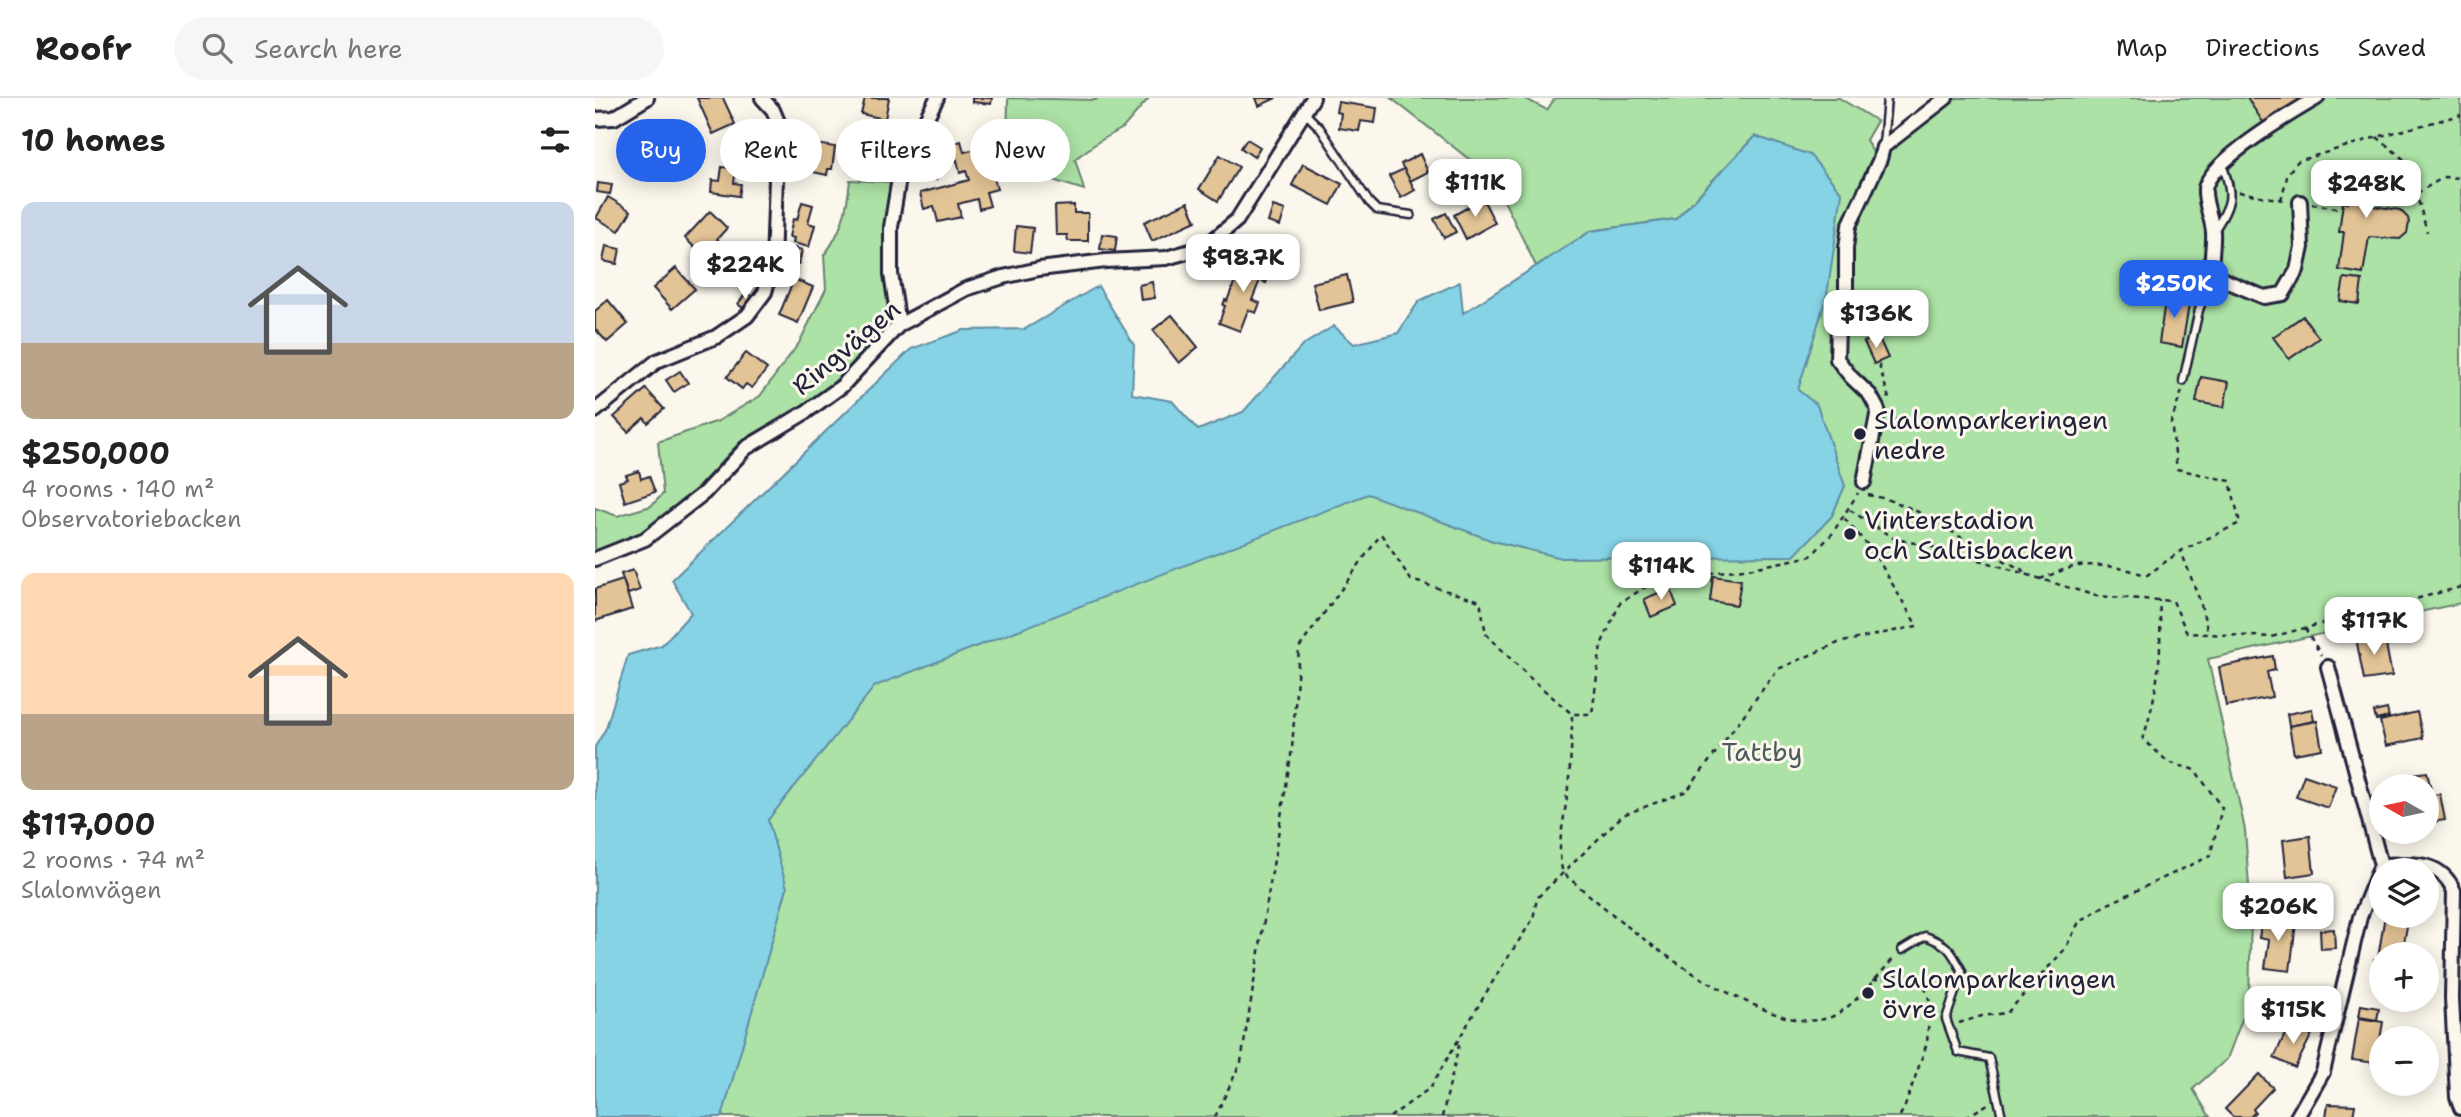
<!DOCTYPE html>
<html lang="en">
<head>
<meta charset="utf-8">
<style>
  :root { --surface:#fff; --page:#f6f6f6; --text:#222; --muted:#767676; --line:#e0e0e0; --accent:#2563eb }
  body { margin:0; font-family:"Shantell Sans",sans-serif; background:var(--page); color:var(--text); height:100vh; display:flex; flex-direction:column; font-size:26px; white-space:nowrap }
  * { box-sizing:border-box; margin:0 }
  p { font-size:23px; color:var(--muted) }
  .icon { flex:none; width:38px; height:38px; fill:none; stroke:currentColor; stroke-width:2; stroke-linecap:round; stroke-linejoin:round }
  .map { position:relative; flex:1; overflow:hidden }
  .sheet { display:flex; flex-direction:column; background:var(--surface); width:595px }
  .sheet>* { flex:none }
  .top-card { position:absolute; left:21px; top:21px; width:665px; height:63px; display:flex; gap:14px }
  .needle { width:46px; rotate:279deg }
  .buttons { position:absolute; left:1774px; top:676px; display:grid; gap:14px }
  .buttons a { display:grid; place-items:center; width:70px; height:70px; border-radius:50%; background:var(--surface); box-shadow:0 4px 18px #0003; font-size:35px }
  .price { position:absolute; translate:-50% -60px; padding:0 16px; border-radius:14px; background:#fff; color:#222; font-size:23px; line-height:46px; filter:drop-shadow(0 2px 4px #0008) }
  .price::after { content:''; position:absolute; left:50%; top:42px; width:21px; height:16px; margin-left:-10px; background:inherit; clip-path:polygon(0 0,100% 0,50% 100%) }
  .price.on { background:var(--accent); color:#fff }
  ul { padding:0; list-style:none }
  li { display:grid; align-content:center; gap:14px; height:371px; padding:0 21px }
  li span { display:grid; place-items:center; height:217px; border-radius:14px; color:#555 }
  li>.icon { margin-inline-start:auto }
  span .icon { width:126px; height:126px; fill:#fffc; stroke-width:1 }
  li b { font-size:30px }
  h2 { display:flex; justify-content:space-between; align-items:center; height:84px; padding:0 21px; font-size:30px }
  .pill { padding:0 24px; border-radius:32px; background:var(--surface); box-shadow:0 4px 18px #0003; font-size:24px; line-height:63px }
  .pill.on { background:var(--accent); color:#fff }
  header { display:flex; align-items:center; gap:42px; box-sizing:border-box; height:98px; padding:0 35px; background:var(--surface); border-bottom:2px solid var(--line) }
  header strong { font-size:33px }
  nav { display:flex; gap:38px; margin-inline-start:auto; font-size:24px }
  .search { width:490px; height:63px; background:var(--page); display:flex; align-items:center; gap:18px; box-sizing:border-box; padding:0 24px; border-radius:38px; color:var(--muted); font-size:26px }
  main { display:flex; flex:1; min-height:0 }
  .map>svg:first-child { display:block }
  .green { fill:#ace2a5; stroke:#678270; stroke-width:2 }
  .water { fill:#86d3e5; stroke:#5e8ca1; stroke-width:2 }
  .building { fill:#e3c496; stroke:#22223b; stroke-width:2 }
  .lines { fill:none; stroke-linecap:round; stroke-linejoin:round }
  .service-casing { stroke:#22223b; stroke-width:11 }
  .minor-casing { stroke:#22223b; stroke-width:18 }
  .path { stroke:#22223b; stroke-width:2.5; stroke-dasharray:5 5; stroke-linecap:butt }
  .service { stroke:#fbf7ec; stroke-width:6 }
  .minor { stroke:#fbf7ec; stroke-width:12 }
  .poi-dot { fill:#22223b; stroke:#fbf7ec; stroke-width:2.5 }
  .labels { text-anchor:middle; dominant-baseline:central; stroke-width:6; stroke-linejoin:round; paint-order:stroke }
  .street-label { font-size:26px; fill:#22223b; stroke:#fbf7ec }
  .poi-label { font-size:26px; fill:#22223b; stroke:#fbf7ec; text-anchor:start }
  .park-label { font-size:26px; fill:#4b5c5b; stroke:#fbf7ec }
</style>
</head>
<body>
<header>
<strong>Roofr</strong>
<div class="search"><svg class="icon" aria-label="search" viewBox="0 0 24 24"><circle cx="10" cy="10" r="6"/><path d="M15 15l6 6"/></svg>Search here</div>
<nav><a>Map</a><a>Directions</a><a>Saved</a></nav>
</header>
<main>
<section class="sheet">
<h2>10 homes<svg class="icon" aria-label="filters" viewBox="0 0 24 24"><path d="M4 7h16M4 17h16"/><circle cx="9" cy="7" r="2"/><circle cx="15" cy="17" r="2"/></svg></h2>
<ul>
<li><span style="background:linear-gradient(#c9d6e8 65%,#b9a48a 0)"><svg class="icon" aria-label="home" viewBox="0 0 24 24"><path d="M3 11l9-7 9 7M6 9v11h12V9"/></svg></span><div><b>$250,000</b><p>4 rooms · 140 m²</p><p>Observatoriebacken</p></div></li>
<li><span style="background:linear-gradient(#ffd9b3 65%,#b9a48a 0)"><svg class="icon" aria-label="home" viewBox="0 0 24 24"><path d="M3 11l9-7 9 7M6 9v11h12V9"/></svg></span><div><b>$117,000</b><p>2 rooms · 74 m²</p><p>Slalomvägen</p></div></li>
</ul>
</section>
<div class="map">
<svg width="1866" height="1019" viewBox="0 0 1866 1019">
  <rect width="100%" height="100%" fill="#fbf7ec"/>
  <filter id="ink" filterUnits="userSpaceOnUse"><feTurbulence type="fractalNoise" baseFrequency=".0143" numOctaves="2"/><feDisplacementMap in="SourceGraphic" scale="14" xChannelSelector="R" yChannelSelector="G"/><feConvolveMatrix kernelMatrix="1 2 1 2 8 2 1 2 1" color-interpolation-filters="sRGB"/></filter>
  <g filter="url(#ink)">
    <g class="green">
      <polygon points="413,0 501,2 502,0 554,0 528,30 503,44 480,61 489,92 439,76 412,53"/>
      <polygon points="796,0 929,0 952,12 960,0 1244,0 1282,23 1271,42 1283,63 1361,0 1866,0 1866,505 1613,561 1650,732 1656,817 1654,903 1632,961 1598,991 1615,1019 0,1019 0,869 122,613 968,321 1160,38 1081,121 996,133 941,168 898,80"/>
      <path d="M 255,82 L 295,84 L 289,173 L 293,215 L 287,230 L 275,249 L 236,287 L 210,306 L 146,343 L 93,400 L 47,436 L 0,454 L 0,410 L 22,418 L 56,408 L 68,396 L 63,344 L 123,323 L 165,298 L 204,245 L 231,191 L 229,157 C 247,135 252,111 255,82 Z"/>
    </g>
    <polygon class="water" points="1160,38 1215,57 1247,95 1232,197 1203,292 1222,307 1250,388 1237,418 1199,458 967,460 898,443 773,396 280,588 173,722 192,790 127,1019 0,1019 0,649 11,630 33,557 67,547 96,515 77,482 316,251 369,232 430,231 503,188 539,247 537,296 577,303 603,332 648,314 708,247 739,228 759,246 803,235 824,203 865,184 868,215 996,133 1081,121"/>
    <g class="building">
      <polygon points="102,0 128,0 140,26 118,36"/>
      <polygon points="270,0 294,0 290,21 266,16"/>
      <polygon points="377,0 397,0 396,6 377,4"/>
      <polygon points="661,0 681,0 664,8"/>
      <polygon points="1652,0 1712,0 1670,27"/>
      <polygon points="743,4 782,10 780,25 766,23 764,33 744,30 746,15 741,14"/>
      <polygon points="53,40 71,46 67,56 75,59 67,82 46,75 50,61 46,59"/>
      <polygon points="652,41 665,49 659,59 646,50"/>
      <polygon points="366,43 369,54 391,49 402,91 391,94 395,108 384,111 382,101 363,106 366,119 343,124 339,108 329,111 325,95 374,82 371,73 365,75 362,62 356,64 351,47"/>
      <polygon points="215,45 240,49 237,71 233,71 232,77 218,74 219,67 212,66"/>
      <polygon points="825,56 833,74 815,83 806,66"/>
      <polygon points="625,57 644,69 623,103 604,91"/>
      <polygon points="333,60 348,67 341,82 325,75"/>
      <polygon points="708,66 747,86 736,107 697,87"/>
      <polygon points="1758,67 1784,71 1778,108 1805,112 1813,120 1814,125 1812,135 1805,141 1774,139 1768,176 1744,172 1749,134 1744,134 1748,104 1753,105"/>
      <polygon points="127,69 141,71 139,85 146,86 144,98 116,94 117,82 125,83"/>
      <polygon points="809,71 820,92 806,100 794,78"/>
      <polygon points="3,85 17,87 15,96 2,94"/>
      <polygon points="13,99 36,113 24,133 1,120"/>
      <polygon points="888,101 900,125 871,141 859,117"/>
      <polygon points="207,104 218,107 213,125 220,127 214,149 198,145 199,140 194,139 198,121 202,122"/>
      <polygon points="593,104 601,123 557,143 549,124"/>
      <polygon points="479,107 479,115 493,115 493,143 473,143 472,137 461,137 460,108"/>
      <polygon points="678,108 690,112 685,128 673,124"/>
      <polygon points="115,113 132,130 122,141 125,144 110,160 90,140"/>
      <polygon points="851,115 861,134 849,140 839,121"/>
      <polygon points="421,128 438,130 435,155 419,153"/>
      <polygon points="507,136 522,138 520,153 505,151"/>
      <polygon points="11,148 25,151 22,166 8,163"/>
      <polygon points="195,149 207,152 204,166 191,163"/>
      <polygon points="656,154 669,158 666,166 654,162"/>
      <polygon points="645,159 676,172 671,185 665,182 657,202 665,205 661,215 653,212 645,233 624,225 630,208 628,207 630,202 632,203 645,170 641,169"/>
      <polygon points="81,170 100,191 77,211 58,190"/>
      <polygon points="752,177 758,204 724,212 717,185"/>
      <polygon points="1749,180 1767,182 1764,206 1745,203"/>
      <polygon points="199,181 218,189 203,225 184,217"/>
      <polygon points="557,184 560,200 546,202 544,187"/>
      <polygon points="151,195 158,199 149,211 143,206"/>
      <polygon points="1571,196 1595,200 1587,249 1564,245"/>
      <polygon points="13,202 33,226 12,244 0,231 0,213"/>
      <polygon points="577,217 603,249 584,265 558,232"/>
      <polygon points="1708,218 1724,240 1694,261 1678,239"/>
      <polygon points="1283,238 1293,260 1279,266 1269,244"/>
      <polygon points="151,255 172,271 157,290 151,286 147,291 132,279"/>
      <polygon points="85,273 93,285 79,294 71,282"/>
      <polygon points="1606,279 1634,284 1629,309 1601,304"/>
      <polygon points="51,291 69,311 53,325 49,320 33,334 19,319"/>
      <polygon points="44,373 46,381 54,378 60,394 30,404 24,384 33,381 31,377"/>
      <polygon points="38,472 45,492 33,496 26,476"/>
      <polygon points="1118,478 1146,482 1142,507 1115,503"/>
      <polygon points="28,482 37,511 0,523 0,491"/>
      <polygon points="1075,490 1082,508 1056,519 1049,501"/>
      <polygon points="1789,536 1797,578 1769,582 1761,540"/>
      <polygon points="1678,558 1680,572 1672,574 1677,599 1631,608 1624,569"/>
      <polygon points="1717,611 1719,623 1694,628 1692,616"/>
      <polygon points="1792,611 1794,619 1781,622 1779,614"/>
      <polygon points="1822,614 1828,640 1791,648 1785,623"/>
      <polygon points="1722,623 1727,651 1699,656 1694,628"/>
      <polygon points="1832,674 1835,687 1811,688 1809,677"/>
      <polygon points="1709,677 1741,688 1733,710 1701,699"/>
      <polygon points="1835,687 1837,697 1845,696 1850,722 1832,725 1832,688"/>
      <polygon points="1715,738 1719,775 1692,779 1688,742"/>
      <polygon points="1790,817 1814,818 1807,856 1787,856 1787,861 1783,860"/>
      <polygon points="1669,819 1680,820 1679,823 1701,825 1695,873 1670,870 1674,842 1664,840 1667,821 1669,822"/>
      <polygon points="1739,831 1740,850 1726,851 1725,832"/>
      <polygon points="1779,861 1787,862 1787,877 1777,876"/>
      <polygon points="1766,907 1784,910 1782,922 1764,919"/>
      <polygon points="1764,920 1788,924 1781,965 1757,962"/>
      <polygon points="1695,925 1717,936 1700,970 1679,960"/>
      <polygon points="1664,976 1678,990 1658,1011 1660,1014 1655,1019 1638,1019 1630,1011"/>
      <polygon points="1733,1006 1760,1007 1758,1019 1731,1019"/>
    </g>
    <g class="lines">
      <g class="service-casing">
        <g id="service">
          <polyline points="709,14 725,30 774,104 782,112 816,117"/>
          <polyline points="1288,47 1292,0"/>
          <path d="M 1619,133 C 1637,105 1639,98 1627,66"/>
          <polyline points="1588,283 1604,212 1617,177"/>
          <path d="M 1307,852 L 1330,838 C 1353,846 1356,852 1367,873 L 1351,921 L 1363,954 L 1394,960 L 1407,1019"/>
        </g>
      </g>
      <g class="minor-casing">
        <g id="minor">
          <polyline points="0,21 19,20 52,0"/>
          <path d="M 1705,104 L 1707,149 L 1702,172 L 1688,196 L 1669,199 L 1617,177 C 1615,162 1619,148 1618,134 C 1617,120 1609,105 1610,91 C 1613,64 1698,14 1722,0"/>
          <polyline points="304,227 296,176 296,129 306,68 342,0"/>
          <polyline points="0,313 62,263 121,239 152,218 170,194 178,165 183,24 178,12 167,0"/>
          <polyline points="1269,384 1283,312 1275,297 1256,279 1242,261 1243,230 1251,193 1251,150 1254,128 1285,61 1288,49 1351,0"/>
          <polyline points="0,461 50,441 109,395 151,350 211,314 247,288 304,227 371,191 408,179 444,171 511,163 571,160 610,149 642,122 718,0"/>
          <path d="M 1786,767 C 1816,766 1845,761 1859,793 L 1857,900 L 1862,999 L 1866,1010"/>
          <polyline points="1702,1019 1728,974 1765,819 1786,767 1733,569"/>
        </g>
      </g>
      <g class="path">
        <polyline points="1782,39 1813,65 1832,134"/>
        <polyline points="1644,94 1693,103"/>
        <polyline points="1822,95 1849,79 1866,80"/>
        <polyline points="1686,102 1693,75 1703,63 1782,39 1866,17"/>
        <polyline points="1717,106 1742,110"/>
        <polyline points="1284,267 1295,304"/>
        <polyline points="1587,293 1576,324 1582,371 1635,383 1645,425 1586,453 1605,503 1613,534"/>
        <polyline points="1297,311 1305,338"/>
        <path d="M 1273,397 C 1311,403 1343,425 1375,445 C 1394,456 1414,464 1433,475"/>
        <polyline points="1255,412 1298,440 1359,454 1501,498 1578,503 1592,535 1676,539 1866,489"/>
        <path d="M 1445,481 C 1456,477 1467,472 1478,469 C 1496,464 1535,470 1551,478 L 1584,454"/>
        <polyline points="1710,530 1726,557"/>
        <path d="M 977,618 C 977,647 975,676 971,705 C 968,730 961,750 968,775 C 1031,828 1085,875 1161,908 C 1184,918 1207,927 1233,920 C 1255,914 1284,876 1300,859"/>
        <polyline points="1278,882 1304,877 1326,878 1335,904 1332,945 1309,1011 1304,1019"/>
        <path d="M 1364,925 L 1387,918 L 1412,915 L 1470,851 L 1484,824 L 1509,808 L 1615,758 L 1627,710 L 1600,672 L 1573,664 L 1548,641 C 1563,593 1568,552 1564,502"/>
        <polyline points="620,1019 646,964 697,651 704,550 786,436 816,482 885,503 891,536 934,579 977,616 997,616 1006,547 1025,505 1063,481 1158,470 1216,458 1237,436 1263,395"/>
        <polyline points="795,1019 835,990 904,873 938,821 942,800 1028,717 1092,693 1183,571 1243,545 1322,528 1278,453 1249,420"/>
        <polyline points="847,1019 865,943"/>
        <polyline points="1371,1019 1393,1006"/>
      </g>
      <use href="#service" class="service"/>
      <use href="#minor" class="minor"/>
    </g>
  </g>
  <g class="poi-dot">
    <circle cx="1265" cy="336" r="7"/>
    <circle cx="1255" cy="436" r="7"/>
    <circle cx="1273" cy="895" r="7"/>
  </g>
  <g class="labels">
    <g class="street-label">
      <text transform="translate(251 249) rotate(-40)">Ringvägen</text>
    </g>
    <g class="poi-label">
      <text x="1279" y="321">Slalomparkeringen<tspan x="1279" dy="30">nedre</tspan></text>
      <text x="1269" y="421">Vinterstadion<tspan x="1269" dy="30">och Saltisbacken</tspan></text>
      <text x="1287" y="880">Slalomparkeringen<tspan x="1287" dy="30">övre</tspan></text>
    </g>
    <g class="park-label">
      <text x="1167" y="653">Tattby</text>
    </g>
  </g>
</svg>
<div class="buttons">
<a><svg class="needle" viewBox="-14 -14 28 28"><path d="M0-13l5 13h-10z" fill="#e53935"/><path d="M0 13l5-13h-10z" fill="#767676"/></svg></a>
<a><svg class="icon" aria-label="layers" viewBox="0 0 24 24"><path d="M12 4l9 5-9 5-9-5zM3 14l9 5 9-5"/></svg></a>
<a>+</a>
<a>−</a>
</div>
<b class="price" style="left:880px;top:121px">$111K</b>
<b class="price" style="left:1771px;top:122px">$248K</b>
<b class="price" style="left:648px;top:196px">$98.7K</b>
<b class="price" style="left:150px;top:203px">$224K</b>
<b class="price on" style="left:1579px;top:222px">$250K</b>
<b class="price" style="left:1281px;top:252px">$136K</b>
<b class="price" style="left:1066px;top:504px">$114K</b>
<b class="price" style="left:1779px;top:559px">$117K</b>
<b class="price" style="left:1683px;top:845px">$206K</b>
<b class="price" style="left:1698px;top:948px">$115K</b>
<div class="top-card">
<a class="pill on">Buy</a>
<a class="pill">Rent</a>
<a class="pill">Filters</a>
<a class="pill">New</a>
</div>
</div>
</main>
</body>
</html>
